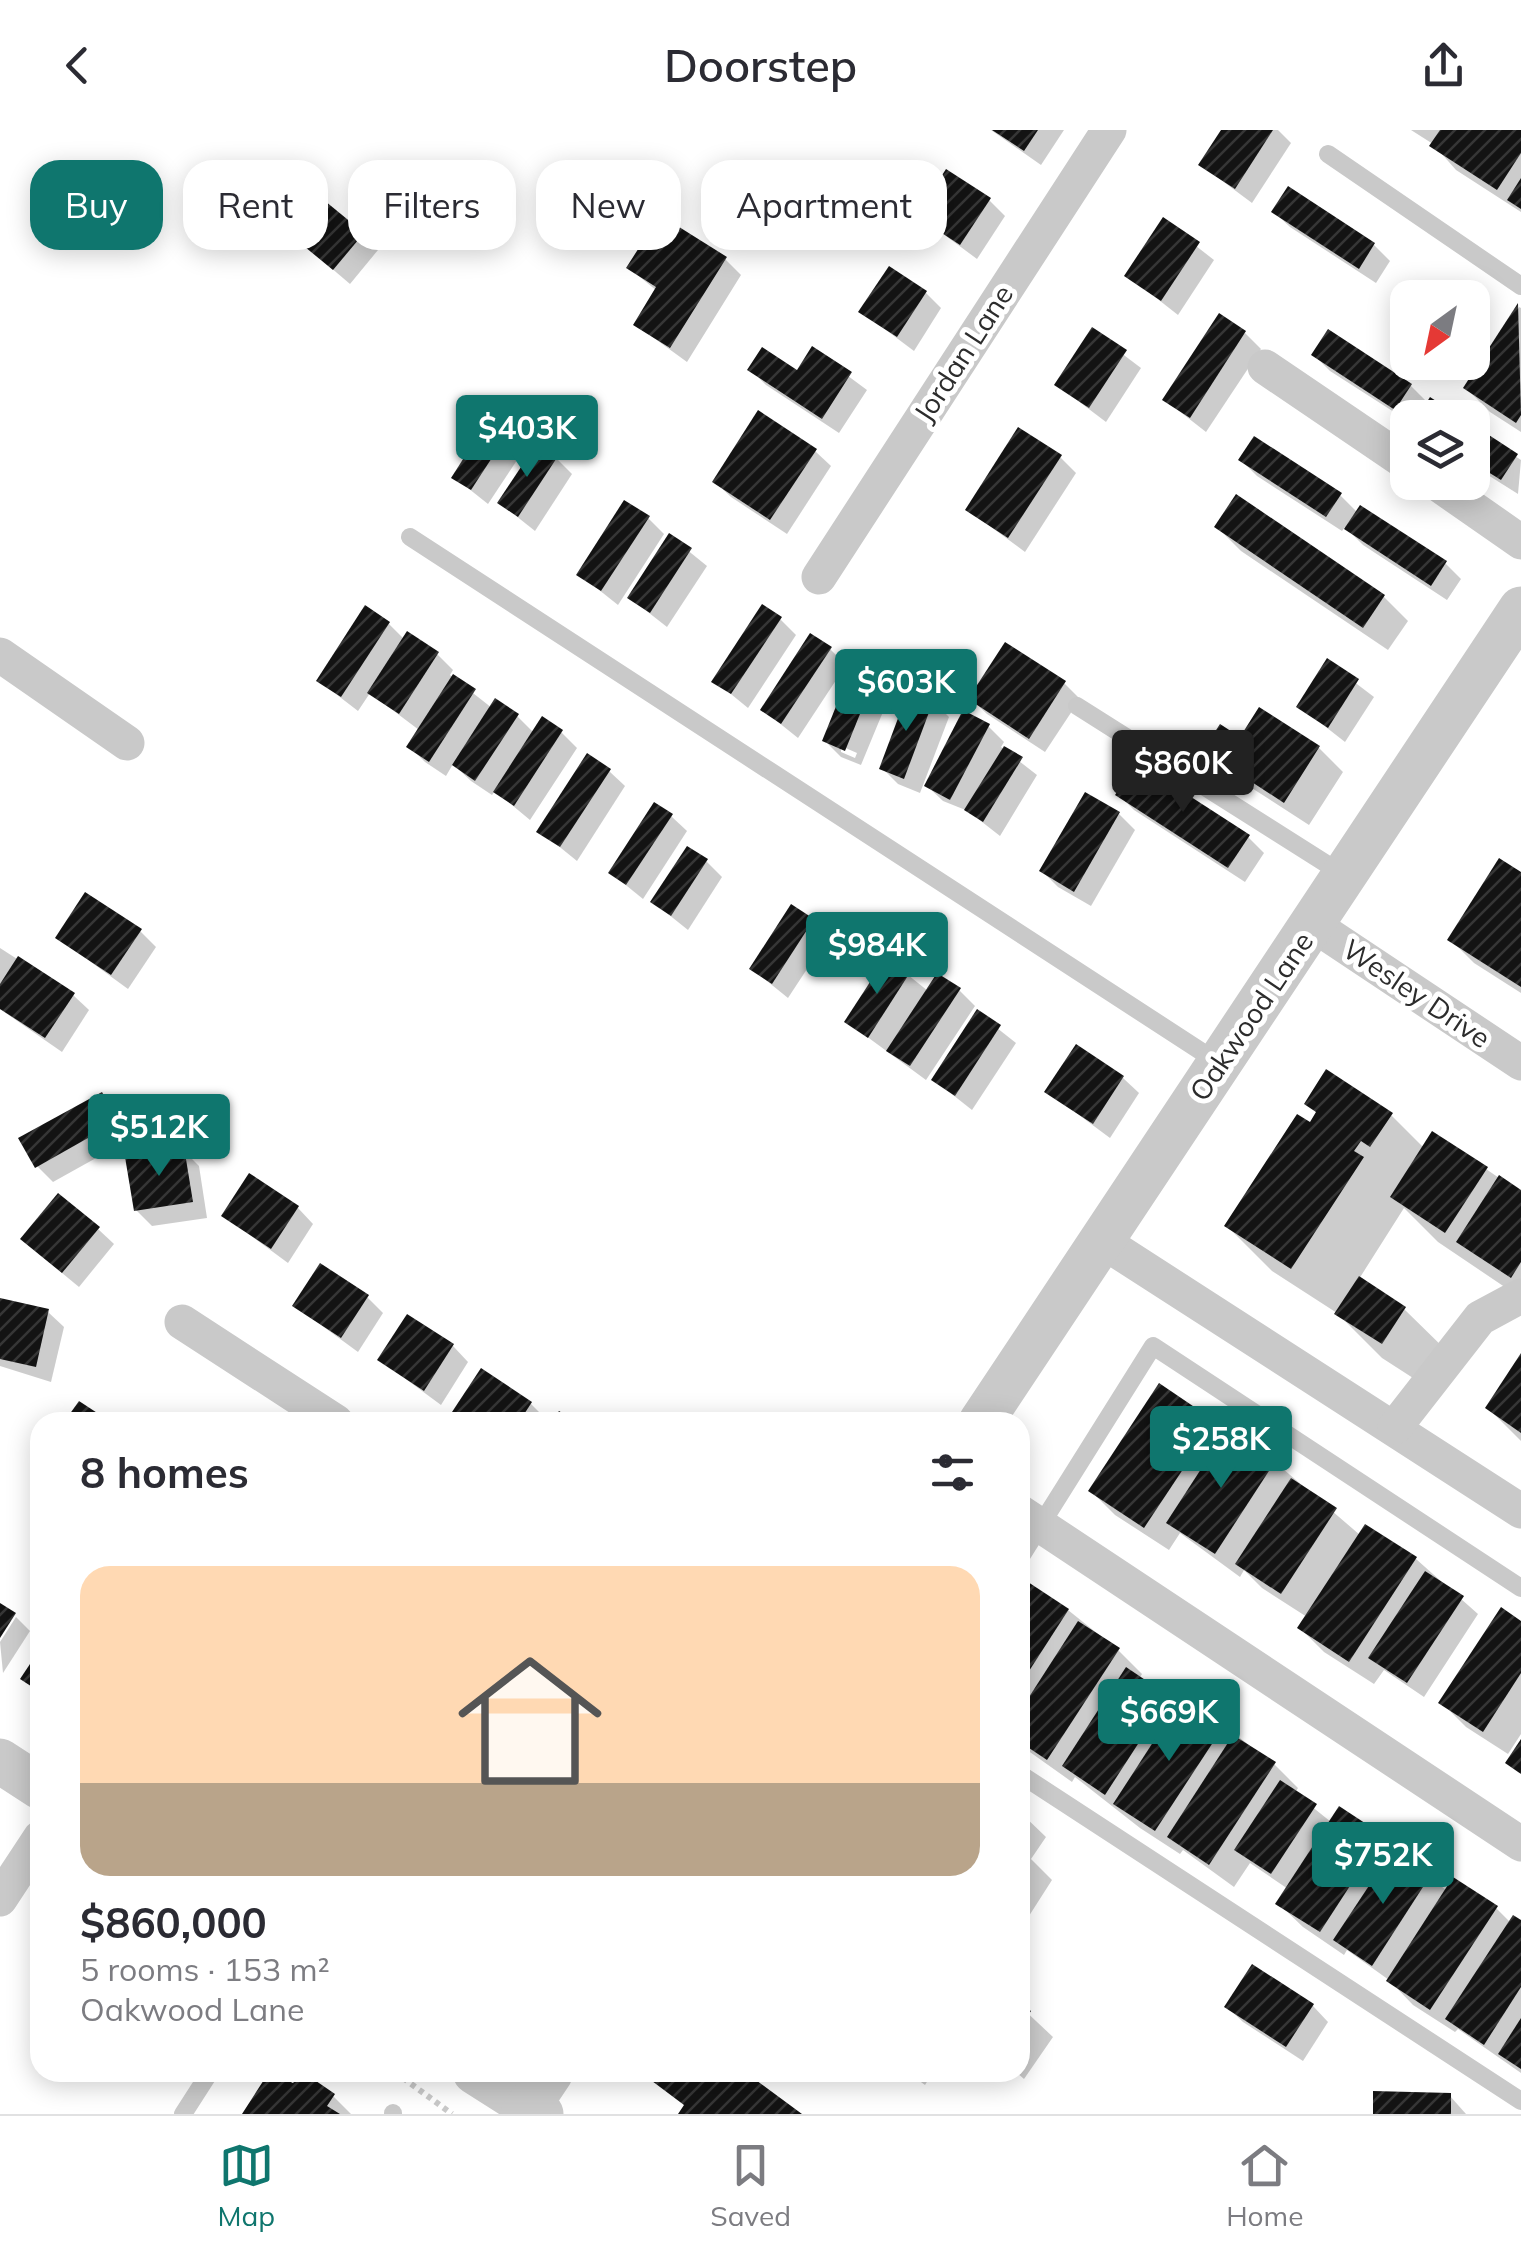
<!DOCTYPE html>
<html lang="en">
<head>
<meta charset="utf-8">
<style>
  :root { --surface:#fff; --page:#f2f2f3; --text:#2b2b33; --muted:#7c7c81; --line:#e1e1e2; --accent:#0f766e }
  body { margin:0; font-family:Mulish,sans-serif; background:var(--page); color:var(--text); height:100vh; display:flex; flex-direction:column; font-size:38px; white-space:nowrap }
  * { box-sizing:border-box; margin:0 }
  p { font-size:32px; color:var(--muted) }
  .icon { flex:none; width:55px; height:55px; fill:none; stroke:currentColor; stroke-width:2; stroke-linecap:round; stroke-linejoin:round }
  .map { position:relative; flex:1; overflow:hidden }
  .drawer { position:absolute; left:30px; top:1282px; width:1000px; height:670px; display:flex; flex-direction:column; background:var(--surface); border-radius:30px; box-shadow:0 5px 25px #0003 }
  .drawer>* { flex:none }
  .hud { position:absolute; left:30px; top:30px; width:1000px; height:90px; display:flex; gap:20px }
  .needle { width:65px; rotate:213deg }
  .fabs { position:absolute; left:1390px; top:150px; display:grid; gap:20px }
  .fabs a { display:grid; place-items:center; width:100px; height:100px; border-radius:20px; background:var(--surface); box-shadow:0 5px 25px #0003; font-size:50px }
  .price { position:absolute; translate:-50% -85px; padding:0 22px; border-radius:10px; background:var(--accent); color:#fff; font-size:32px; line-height:65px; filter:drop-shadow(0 2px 5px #0008) }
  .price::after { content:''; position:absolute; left:50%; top:60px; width:30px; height:22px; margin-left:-15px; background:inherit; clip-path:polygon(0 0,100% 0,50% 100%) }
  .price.on { background:#222; color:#fff }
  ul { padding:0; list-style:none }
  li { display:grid; align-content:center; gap:20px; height:530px; padding:0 50px }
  li span { display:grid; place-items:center; height:310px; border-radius:30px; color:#555 }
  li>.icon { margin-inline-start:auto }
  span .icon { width:180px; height:180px; fill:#fffc; stroke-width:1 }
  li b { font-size:42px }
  h2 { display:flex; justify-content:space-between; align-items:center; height:120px; padding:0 50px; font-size:42px }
  .chip { padding:0 35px; border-radius:30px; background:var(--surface); box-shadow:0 5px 25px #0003; font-size:35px; line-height:90px }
  .chip.on { background:var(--accent); color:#fff }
  header { display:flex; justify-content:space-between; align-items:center; height:130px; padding:0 50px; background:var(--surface); font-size:45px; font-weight:600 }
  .tabs { display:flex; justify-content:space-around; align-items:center; height:140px; border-top:2px solid var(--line); background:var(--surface); font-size:28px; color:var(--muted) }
  .tabs a { display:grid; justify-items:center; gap:5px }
  .tabs .on { color:var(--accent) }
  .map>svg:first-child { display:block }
  .shadow { fill:#0003; fill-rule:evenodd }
  .building { fill:url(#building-hatch) }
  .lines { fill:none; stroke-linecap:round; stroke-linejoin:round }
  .path { stroke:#c9c9c9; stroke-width:6; stroke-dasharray:5 5; stroke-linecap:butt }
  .service { stroke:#c9c9c9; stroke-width:18 }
  .minor { stroke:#c9c9c9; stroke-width:35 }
  .tertiary { stroke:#c9c9c9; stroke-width:45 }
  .labels { text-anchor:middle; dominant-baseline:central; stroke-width:10; stroke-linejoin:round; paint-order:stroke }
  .street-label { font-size:28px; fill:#2c2c2c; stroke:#fff }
</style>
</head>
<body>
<header><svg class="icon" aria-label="back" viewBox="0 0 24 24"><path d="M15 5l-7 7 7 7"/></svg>Doorstep<svg class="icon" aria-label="share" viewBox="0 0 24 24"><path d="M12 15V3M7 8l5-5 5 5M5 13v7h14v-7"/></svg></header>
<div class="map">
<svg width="1521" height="1984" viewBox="0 0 1521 1984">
  <defs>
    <pattern id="building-hatch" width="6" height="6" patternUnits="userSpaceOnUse" patternTransform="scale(2.5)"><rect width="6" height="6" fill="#131313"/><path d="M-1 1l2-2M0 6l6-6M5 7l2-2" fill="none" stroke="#363636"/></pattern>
  </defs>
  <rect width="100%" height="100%" fill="#fff"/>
  <g class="shadow">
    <polygon points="991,0 1064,0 1041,35"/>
    <polygon points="1224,0 1278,0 1291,13 1252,73 1201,35"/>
    <polygon points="1411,0 1521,0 1521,82 1456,40 1433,14"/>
    <polygon points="1288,60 1374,115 1390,131 1376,153 1290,97 1274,82"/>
    <polygon points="989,70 1005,86 977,129 919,86"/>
    <polygon points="269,85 362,105 378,120 350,154"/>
    <polygon points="1164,91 1214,130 1178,185 1127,145"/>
    <polygon points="725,129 741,145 687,232 636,195 657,161 629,138"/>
    <polygon points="926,163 941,178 914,221 862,182"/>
    <polygon points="1519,177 1521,178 1521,302 1490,282 1466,258"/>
    <polygon points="1092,201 1141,238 1106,292 1057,255"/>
    <polygon points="1329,202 1411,256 1429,274 1458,288 1408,288 1408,291 1330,241 1314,225"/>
    <polygon points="1245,203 1261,219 1206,302 1165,270"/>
    <polygon points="813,220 867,260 839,303 766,255 750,239 798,243"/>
    <polygon points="1472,297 1521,330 1518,364 1472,335"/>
    <polygon points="509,302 525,318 488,374 454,347"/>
    <polygon points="815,321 831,336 787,404 731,367 715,352"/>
    <polygon points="1060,327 1076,343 1025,422 968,380"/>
    <polygon points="556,328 572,344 535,401 500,373"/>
    <polygon points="1241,330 1340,365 1358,383 1445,433 1461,449 1447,470 1363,415 1345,397 1342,401 1257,346"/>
    <polygon points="648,388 664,404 618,475 579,444"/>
    <polygon points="1217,397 1384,467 1408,491 1388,520 1241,421"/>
    <polygon points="670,406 707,436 667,497 630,468"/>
    <polygon points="780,489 796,505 748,578 715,551"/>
    <polygon points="389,494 404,509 437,524 453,540 450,545 492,578 517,586 534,603 561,602 577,618 530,690 495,661 492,665 471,651 453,634 446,646 425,632 409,616 419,600 370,563 358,581 319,551"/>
    <polygon points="830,519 846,535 798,608 763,580"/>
    <polygon points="1328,532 1374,567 1345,612 1299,576"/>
    <path d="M 876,544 L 892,560 L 861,635 L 841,627 L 825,611 ZM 841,616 L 857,623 L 855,628 L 841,622 Z"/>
    <polygon points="1064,553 1080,569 1045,622 987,584 971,569"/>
    <polygon points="933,571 949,587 920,663 898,654 882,638"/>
    <polygon points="1260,580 1319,618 1343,642 1309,695 1230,644 1206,620 1241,610"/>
    <polygon points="988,596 1004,612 1001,617 1037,645 1000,706 968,681 943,671 926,655"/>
    <polygon points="609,641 625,656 577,731 540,701"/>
    <polygon points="1119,665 1248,707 1264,723 1245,752 1134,680"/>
    <polygon points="1119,684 1135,700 1091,776 1058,757 1042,741"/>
    <polygon points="671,686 687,701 643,769 611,743"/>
    <polygon points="706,731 722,747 688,800 653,772"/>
    <polygon points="1521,745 1521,863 1474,833 1450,809"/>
    <polygon points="792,778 828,807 788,868 752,839"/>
    <polygon points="140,801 156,817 128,859 58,808"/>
    <polygon points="0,818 73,865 89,880 62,922 0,879"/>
    <polygon points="888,829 928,861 959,860 975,876 926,950 847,892"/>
    <polygon points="978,883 1016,913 972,980 934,950"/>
    <polygon points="1123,948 1139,963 1110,1008 1048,962"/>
    <polygon points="101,965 117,980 132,1008 53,1052 37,1036"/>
    <polygon points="1307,973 1391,985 1424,1018 1486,1039 1521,1063 1521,1168 1438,1112 1404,1078 1359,1149 1404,1179 1449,1223 1427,1257 1382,1228 1337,1183 1272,1141 1227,1096 1318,984"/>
    <polygon points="183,1020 199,1036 207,1088 152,1096 136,1080"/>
    <polygon points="298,1078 313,1094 288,1133 224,1086"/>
    <polygon points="98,1099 114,1114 79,1157 39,1124"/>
    <polygon points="367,1167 383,1183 358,1222 295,1176"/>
    <polygon points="0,1177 48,1182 64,1197 51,1252 0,1236"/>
    <polygon points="453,1216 468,1232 441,1275 380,1230"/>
    <polygon points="1521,1228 1521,1311 1488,1278"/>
    <polygon points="531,1274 546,1289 544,1292 466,1292 455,1282"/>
    <polygon points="1213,1292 1226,1305 1228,1302 1275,1332 1360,1405 1366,1397 1416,1429 1478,1484 1424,1567 1384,1540 1374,1554 1324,1522 1300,1498 1307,1487 1262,1458 1244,1440 1240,1447 1180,1403 1169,1420 1115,1385 1091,1361"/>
    <polygon points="1020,1470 1068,1480 1118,1520 1142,1544 1139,1549 1178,1578 1224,1596 1274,1634 1298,1658 1295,1663 1331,1692 1382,1707 1447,1761 1496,1778 1511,1793 1521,1793 1521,1943 1458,1899 1455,1902 1413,1875 1389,1850 1347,1820 1344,1825 1303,1797 1278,1773 1288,1759 1250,1733 1234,1757 1183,1720 1180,1724 1140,1698 1075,1647 1072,1652 1020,1615"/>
    <polygon points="16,1487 30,1501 3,1543 0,1512"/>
    <polygon points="1521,1494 1521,1604 1508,1624 1466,1597 1442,1573"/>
    <polygon points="1020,1682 1046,1707 1031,1729 1052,1750 1020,1800"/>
    <polygon points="1253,1837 1313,1876 1328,1892 1303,1931 1243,1892 1227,1877"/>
    <polygon points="1020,1876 1053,1907 1024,1949 1016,1942 1020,1942"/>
    <polygon points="272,1942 293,1956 333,1966 351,1984 245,1984"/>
    <polygon points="907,1942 933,1942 925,1955"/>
    <polygon points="1450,1966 1466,1984 1375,1984"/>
  </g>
  <g class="building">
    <polygon points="992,0 1038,0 1024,21"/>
    <polygon points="1221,0 1273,0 1235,59 1198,35"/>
    <polygon points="1440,0 1521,0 1521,23 1497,60 1429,16"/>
    <polygon points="946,39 991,68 960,115 916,86"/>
    <polygon points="297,48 364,103 333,140 266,85"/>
    <polygon points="1521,48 1521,79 1507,70"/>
    <polygon points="1288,56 1375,113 1359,139 1271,82"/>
    <polygon points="660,85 727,127 670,218 633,195 656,157 626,138"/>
    <polygon points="1163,87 1200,112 1161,171 1124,146"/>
    <polygon points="889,136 927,161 897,207 858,182"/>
    <polygon points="1518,173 1521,285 1516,293 1463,258"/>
    <polygon points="1219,183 1246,201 1190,288 1162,270"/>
    <polygon points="1092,197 1127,220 1089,278 1054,255"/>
    <polygon points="1328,199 1412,254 1395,280 1311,225"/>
    <polygon points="812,216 852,242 822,289 747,240 762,217 797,240"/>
    <polygon points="1430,267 1462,288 1417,288"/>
    <polygon points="758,280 817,319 770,390 712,352"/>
    <polygon points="490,287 510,300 471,360 451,348"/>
    <polygon points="1472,294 1518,324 1501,350 1472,332"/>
    <polygon points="1018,297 1062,325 1008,408 965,380"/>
    <polygon points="1254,306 1342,363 1326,387 1238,330"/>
    <polygon points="537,313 558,326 518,387 497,373"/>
    <polygon points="1236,364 1385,465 1363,498 1214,397"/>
    <polygon points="624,370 650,386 601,461 576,445"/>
    <polygon points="1360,375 1447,431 1431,456 1344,399"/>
    <polygon points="669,403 692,418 650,483 627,468"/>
    <polygon points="762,474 782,487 731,564 711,552"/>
    <polygon points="365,475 390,492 341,567 316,551"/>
    <polygon points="407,501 439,522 399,584 367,563"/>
    <polygon points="810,503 832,517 781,594 760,580"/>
    <polygon points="1005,512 1066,551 1029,609 968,569"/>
    <polygon points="1327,528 1359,549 1328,598 1296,577"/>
    <polygon points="854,532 877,542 845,621 822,611"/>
    <polygon points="453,544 476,559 429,632 406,617"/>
    <polygon points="909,559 934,569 904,649 879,639"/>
    <polygon points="495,568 519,584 475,651 452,635"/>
    <polygon points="1259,577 1320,616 1284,673 1203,620 1220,594 1240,607"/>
    <polygon points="963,580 990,594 950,670 924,656"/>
    <polygon points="542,586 563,600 514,676 493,662"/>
    <polygon points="1004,616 1023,627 983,692 964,680"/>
    <polygon points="587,623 611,639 560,717 536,702"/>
    <polygon points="1137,632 1250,705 1228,738 1115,665"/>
    <polygon points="1085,662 1120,682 1074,762 1039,741"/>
    <polygon points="654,672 673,684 626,755 608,743"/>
    <polygon points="687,716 708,729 671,786 650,772"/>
    <polygon points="1499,728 1521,742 1521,857 1447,810"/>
    <polygon points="85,762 142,799 111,845 55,808"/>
    <polygon points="791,774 814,789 772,854 749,839"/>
    <polygon points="18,826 75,863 45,908 0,879 0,854"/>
    <polygon points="887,826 911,841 868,908 844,892"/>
    <polygon points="937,843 961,858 910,936 886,921"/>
    <polygon points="977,879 1001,895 955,966 931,950"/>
    <polygon points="1076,914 1124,946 1093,994 1044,962"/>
    <polygon points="1326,939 1393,983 1370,1017 1361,1011 1354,1021 1364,1027 1291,1139 1224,1096 1297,984 1310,992 1316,982 1304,974"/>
    <polygon points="102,962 118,991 35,1038 18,1008"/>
    <polygon points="1432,1001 1488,1037 1445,1103 1390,1067"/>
    <polygon points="184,1017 193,1072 134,1081 125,1027"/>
    <polygon points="249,1043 299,1076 271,1119 221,1086"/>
    <polygon points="1499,1045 1521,1060 1521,1132 1511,1148 1456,1112"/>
    <polygon points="58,1063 100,1097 62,1143 20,1109"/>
    <polygon points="320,1133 369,1165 341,1208 292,1176"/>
    <polygon points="1359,1146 1406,1177 1382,1214 1334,1184"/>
    <polygon points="0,1168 49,1179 36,1237 0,1229"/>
    <polygon points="407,1184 454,1214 424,1261 377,1230"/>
    <polygon points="1521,1223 1521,1303 1485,1278"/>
    <polygon points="481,1238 532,1272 519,1292 468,1292 452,1282"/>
    <polygon points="1159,1253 1215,1291 1144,1398 1088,1361"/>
    <polygon points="79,1271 111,1292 64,1292"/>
    <polygon points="559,1281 577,1292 551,1292"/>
    <polygon points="1227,1299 1276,1330 1215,1424 1166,1393"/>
    <polygon points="1291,1348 1337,1378 1281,1464 1235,1434"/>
    <polygon points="1365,1394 1417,1427 1349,1532 1297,1498"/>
    <polygon points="1425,1441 1464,1466 1407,1553 1368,1528"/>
    <polygon points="1028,1452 1069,1479 1020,1555 1020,1465"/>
    <polygon points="0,1473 16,1483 0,1508"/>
    <polygon points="1501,1477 1521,1491 1521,1543 1483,1602 1438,1573"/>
    <polygon points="1078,1491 1120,1518 1047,1630 1020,1612 1020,1581"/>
    <polygon points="40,1519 40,1562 20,1549"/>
    <polygon points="1126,1537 1169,1566 1105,1665 1062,1636"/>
    <polygon points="1183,1566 1225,1594 1155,1701 1113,1674"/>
    <polygon points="1233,1605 1276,1632 1209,1735 1167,1707"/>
    <polygon points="1521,1609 1521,1644 1505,1633"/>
    <polygon points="1280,1650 1317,1674 1271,1744 1234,1720"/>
    <polygon points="1339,1676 1383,1705 1320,1802 1275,1774"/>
    <polygon points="1020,1718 1030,1724 1020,1739"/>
    <polygon points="1394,1718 1432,1743 1372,1836 1333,1810"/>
    <polygon points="1453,1747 1498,1776 1430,1880 1386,1851"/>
    <polygon points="1513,1785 1521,1790 1521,1857 1484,1915 1445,1889"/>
    <polygon points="1252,1834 1314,1874 1286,1917 1224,1877"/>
    <polygon points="1020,1873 1031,1881 1020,1897"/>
    <polygon points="1521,1888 1521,1939 1498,1924"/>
    <polygon points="269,1942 293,1953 303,1942 335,1964 327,1976 340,1984 242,1984"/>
    <polygon points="658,1942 745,1942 802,1984 678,1984 684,1975 652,1951"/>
    <polygon points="1373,1961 1451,1963 1451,1984 1373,1984"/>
  </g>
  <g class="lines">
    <polyline class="path" points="395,1942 452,1984"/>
    <g class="service">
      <polyline points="1328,24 1521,156"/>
      <polyline points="410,407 1219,933"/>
      <polyline points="1077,576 1344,745"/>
      <polyline points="1020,1428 1153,1216 1521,1458"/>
      <polyline points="1020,1644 1521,1971"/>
      <polyline points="183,1984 210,1942"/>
      <polyline points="393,1984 393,1983"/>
    </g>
    <g class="minor">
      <polyline points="1265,237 1408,334"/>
      <polyline points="1435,352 1521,412"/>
      <polyline points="819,447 1109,0"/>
      <polyline points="0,525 127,613"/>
      <polyline points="1312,794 1521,933"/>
      <polyline points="1102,1111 1521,1381"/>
      <polyline points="182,1192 336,1292"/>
      <polyline points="1395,1297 1480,1188 1521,1166"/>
      <polyline points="1020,1382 1521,1714"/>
      <polyline points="0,1769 40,1708"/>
    </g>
    <g class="tertiary">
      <polyline points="981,1292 1521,479"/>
      <polyline points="0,1631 40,1657"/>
      <polyline points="475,1942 541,1984"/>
      <polyline points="523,1984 551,1942"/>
    </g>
  </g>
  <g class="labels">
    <g class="street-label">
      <text transform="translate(963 223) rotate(-57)">Jordan Lane</text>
      <text transform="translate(1417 863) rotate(34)">Wesley Drive</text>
      <text transform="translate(1251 886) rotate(-56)">Oakwood Lane</text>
    </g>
  </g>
</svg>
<div class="fabs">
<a><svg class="needle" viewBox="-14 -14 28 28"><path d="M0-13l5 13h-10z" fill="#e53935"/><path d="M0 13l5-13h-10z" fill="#7c7c81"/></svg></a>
<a><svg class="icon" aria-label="layers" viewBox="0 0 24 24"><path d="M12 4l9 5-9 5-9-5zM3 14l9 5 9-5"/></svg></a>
</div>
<b class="price" style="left:527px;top:350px">$403K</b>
<b class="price" style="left:906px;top:604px">$603K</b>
<b class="price on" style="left:1183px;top:685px">$860K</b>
<b class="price" style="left:877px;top:867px">$984K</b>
<b class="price" style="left:159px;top:1049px">$512K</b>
<b class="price" style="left:1221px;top:1361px">$258K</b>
<b class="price" style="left:1169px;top:1634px">$669K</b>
<b class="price" style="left:1383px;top:1777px">$752K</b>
<div class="hud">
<a class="chip on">Buy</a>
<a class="chip">Rent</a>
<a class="chip">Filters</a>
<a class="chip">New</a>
<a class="chip">Apartment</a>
</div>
<section class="drawer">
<h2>8 homes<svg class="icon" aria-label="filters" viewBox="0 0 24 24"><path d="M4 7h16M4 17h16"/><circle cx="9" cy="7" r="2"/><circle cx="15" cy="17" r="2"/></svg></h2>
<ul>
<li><span style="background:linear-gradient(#ffd9b3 70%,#b9a48a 0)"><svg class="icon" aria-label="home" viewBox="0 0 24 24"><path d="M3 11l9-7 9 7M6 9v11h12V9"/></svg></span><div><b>$860,000</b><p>5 rooms · 153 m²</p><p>Oakwood Lane</p></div></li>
</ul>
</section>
</div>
<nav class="tabs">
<a class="on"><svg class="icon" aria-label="map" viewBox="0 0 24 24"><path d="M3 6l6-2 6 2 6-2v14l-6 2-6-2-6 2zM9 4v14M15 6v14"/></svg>Map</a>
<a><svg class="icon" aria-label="saved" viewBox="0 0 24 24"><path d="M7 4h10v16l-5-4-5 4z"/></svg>Saved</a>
<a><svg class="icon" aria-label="home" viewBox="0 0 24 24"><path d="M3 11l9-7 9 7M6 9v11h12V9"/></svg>Home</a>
</nav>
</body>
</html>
